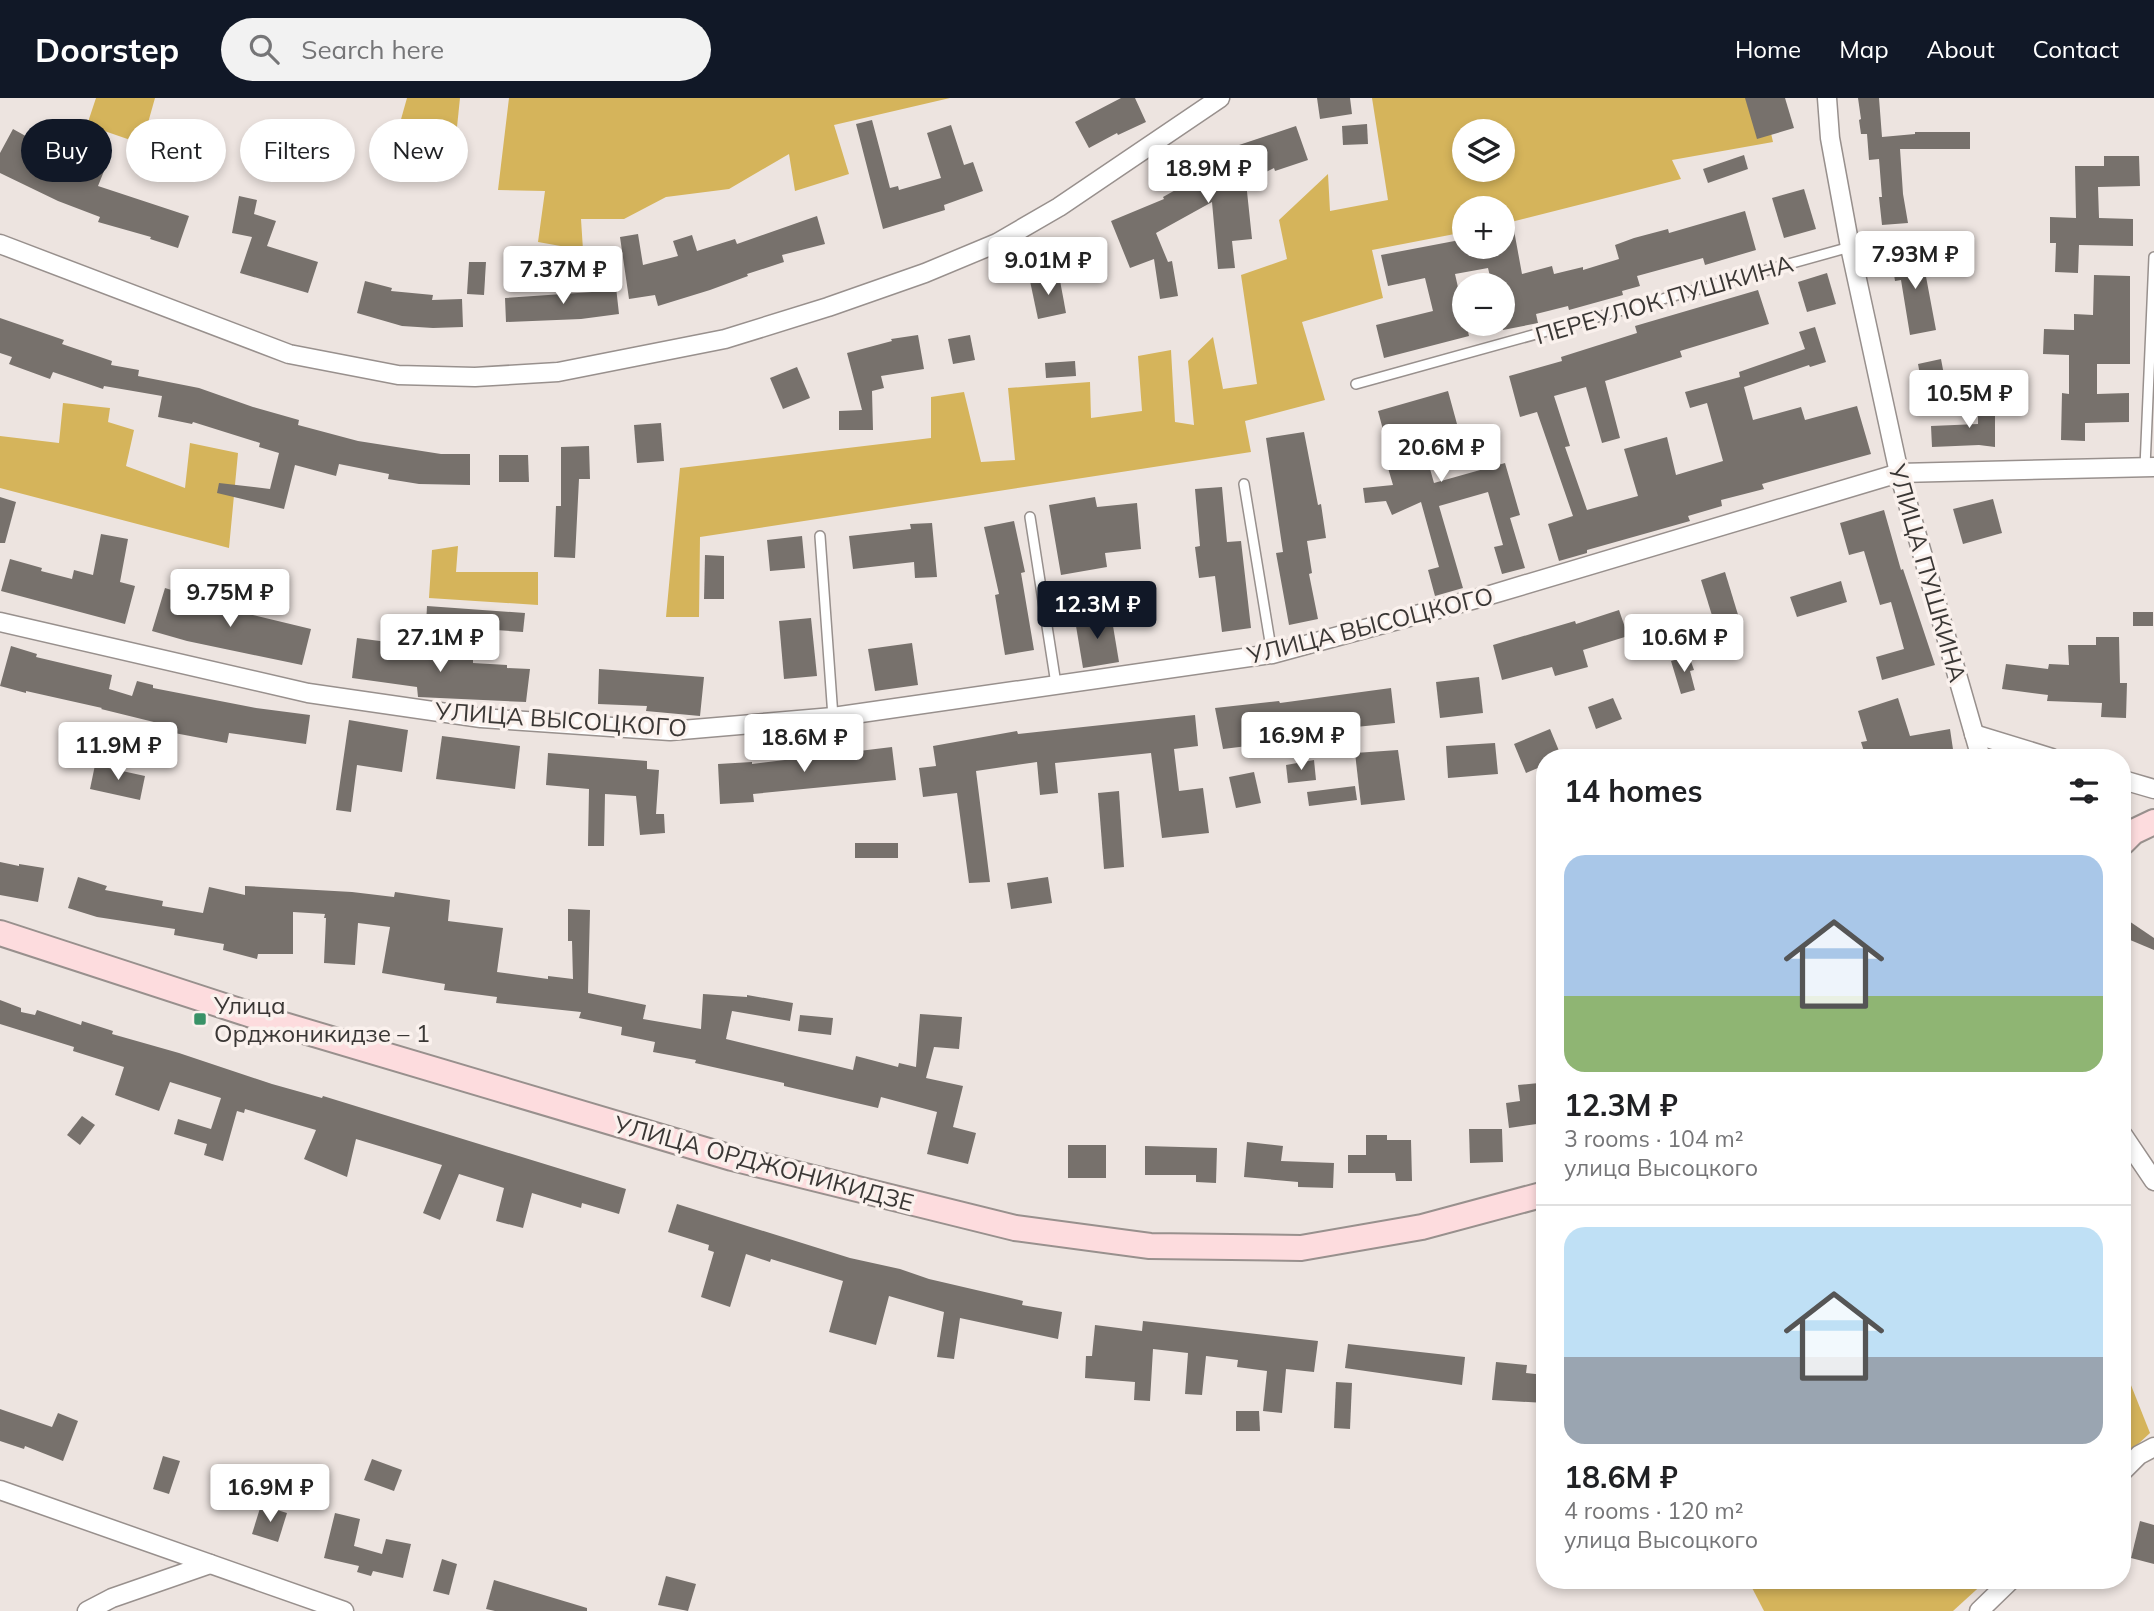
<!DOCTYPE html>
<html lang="en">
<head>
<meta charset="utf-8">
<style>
  :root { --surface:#fff; --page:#f2f2f2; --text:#202124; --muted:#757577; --line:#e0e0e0; --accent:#111827 }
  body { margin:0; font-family:Mulish,sans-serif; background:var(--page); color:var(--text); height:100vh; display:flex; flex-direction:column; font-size:26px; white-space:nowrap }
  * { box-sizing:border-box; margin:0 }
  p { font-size:23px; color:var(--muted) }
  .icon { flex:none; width:38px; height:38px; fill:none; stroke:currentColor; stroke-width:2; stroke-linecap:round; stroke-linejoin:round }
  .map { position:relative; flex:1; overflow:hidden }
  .side { position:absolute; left:1536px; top:651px; width:595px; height:840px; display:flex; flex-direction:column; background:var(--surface); border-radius:28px; box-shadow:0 4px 10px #0003 }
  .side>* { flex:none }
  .guide { position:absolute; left:21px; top:21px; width:665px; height:63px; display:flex; gap:14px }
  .buttons { position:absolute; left:1452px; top:21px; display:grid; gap:14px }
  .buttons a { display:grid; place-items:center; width:63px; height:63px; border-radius:50%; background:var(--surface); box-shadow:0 4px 10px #0003; font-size:35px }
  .price { position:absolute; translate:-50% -60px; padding:0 16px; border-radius:7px; background:#fff; color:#222; font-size:23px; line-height:46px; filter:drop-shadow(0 2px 4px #0008) }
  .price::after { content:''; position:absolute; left:50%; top:42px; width:21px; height:16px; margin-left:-10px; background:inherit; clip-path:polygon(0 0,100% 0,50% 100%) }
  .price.current { background:var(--accent); color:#fff }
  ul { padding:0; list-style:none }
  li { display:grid; align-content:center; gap:14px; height:371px; padding:0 28px }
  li+li { border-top:2px solid var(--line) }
  li span { display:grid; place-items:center; height:217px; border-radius:21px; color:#555 }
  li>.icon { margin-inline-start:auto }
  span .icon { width:126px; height:126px; fill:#fffc; stroke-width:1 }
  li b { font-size:30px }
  h2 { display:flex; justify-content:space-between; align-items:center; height:84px; padding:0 28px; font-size:30px }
  .tag { padding:0 24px; border-radius:32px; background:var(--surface); box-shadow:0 4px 10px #0003; font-size:24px; line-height:63px }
  .tag.current { background:var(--accent); color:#fff }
  header { display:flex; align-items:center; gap:42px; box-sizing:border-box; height:98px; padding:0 35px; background:var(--accent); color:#fff }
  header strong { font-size:33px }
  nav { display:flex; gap:38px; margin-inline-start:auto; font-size:24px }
  .search { width:490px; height:63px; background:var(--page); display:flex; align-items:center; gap:18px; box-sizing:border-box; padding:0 24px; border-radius:38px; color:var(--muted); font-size:26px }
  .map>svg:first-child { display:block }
  .green { fill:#d5b45b; fill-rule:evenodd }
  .building { fill:#77716c }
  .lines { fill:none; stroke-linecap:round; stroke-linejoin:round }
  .lane-casing { stroke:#98908d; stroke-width:12 }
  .street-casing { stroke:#98908d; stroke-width:21 }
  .secondary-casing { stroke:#98908d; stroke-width:28 }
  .lane { stroke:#fff; stroke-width:9 }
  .street { stroke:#fff; stroke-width:18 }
  .secondary { stroke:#fddcde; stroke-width:24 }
  .poi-dot { fill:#389267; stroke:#faf1ed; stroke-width:2.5 }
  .labels { text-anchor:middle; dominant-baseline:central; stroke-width:7; stroke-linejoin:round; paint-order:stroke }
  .street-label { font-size:24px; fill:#3a3735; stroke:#faf1ed }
  .poi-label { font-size:24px; fill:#3a3735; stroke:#faf1ed; text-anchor:start }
</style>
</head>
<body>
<header>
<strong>Doorstep</strong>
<div class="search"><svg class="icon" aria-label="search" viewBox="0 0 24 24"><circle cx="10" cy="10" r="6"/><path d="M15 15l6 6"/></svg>Search here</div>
<nav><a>Home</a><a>Map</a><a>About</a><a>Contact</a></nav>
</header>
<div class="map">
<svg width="2154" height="1513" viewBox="0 0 2154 1513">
  <rect width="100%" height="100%" fill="#ede4e0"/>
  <g class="green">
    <polygon points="96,0 155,0 142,46 87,27"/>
    <polygon points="407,0 460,0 454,58 387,71"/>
    <polygon points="509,0 950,0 834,27 849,76 795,93 789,56 729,91 666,99 624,121 581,121 583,152 538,144 545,93 498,92"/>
    <path d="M 1372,0 L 1763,0 L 1773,44 L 1672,62 L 1681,81 L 1503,126 L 1503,110 L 1465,110 L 1465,134 L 1372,152 L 1383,200 L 1302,224 L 1325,302 L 1245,323 L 1251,354 L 700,439 L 699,519 L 666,519 L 680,370 L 931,340 L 931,299 L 964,294 L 981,364 L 1015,362 L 1008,290 L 1090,284 L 1091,320 L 1142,313 L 1138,258 L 1171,252 L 1175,324 L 1194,327 L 1188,263 L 1213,239 L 1223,291 L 1257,286 L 1241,177 L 1287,161 L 1279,122 L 1328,76 L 1330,113 L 1388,102 ZM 1465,33 L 1503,33 L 1503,72 L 1465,72 Z"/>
    <polygon points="63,305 110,310 108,324 134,332 126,368 185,390 190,345 238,355 229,450 0,390 0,338 59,345"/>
    <polygon points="458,448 456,474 538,474 538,507 429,500 432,452"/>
    <polygon points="2123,1267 2150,1335 2123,1360"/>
    <polygon points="1748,1482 1987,1482 1953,1513 1764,1513"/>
  </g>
  <g class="building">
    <polygon points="1121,0 1135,0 1146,24 1118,37 1117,35 1089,50 1075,24"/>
    <polygon points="1317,0 1350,0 1352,16 1320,21"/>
    <polygon points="1745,0 1785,0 1794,30 1757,41"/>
    <polygon points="1858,0 1879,0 1882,39 1915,36 1915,34 1970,34 1970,51 1900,51 1903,96 1908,125 1882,127 1879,99 1882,99 1879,61 1869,62 1867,36 1861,36 1859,22 1861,21"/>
    <polygon points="872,22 890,90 898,88 899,92 941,80 927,35 951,27 964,67 973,64 983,93 944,107 945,112 883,131 856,26"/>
    <polygon points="1367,26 1368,46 1343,47 1342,28"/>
    <polygon points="1296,28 1308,62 1275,73 1274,70 1246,84 1252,141 1232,143 1235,170 1218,171 1212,104 1156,135 1168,164 1172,163 1178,198 1160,201 1154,161 1130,170 1111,123 1164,101 1163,99 1211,72 1226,70 1219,57 1236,48"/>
    <polygon points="13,31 40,46 31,63 67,78 76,56 106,68 98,88 189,118 178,150 150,141 151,139 98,124 100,119 58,103 0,75 0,55"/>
    <polygon points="1744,57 1748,71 1708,85 1703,71"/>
    <polygon points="2104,58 2139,58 2140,88 2098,89 2099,120 2133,121 2133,148 2079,147 2078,175 2055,174 2056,145 2050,145 2050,119 2076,120 2075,68 2104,68"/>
    <polygon points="1804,91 1816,131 1784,140 1772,100"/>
    <polygon points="239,98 257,102 254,116 276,123 267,148 318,164 308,195 240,175 252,139 232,135"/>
    <polygon points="1745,113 1756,152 1705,167 1703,160 1637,178 1640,188 1622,193 1623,197 1569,212 1568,208 1536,216 1538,225 1503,232 1503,187 1492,187 1488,170 1455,176 1469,238 1384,260 1376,227 1433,213 1425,180 1388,188 1381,157 1465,141 1465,149 1503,149 1503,117 1511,116 1522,176 1552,168 1554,176 1583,169 1583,172 1619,161 1615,147 1634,140 1668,131 1669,135"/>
    <polygon points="817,118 825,146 782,157 784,164 747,176 748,178 710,192 658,208 655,197 629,201 620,139 638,136 643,167 678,158 673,143 692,137 697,153 735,141 737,146"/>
    <polygon points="1921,152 1936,232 1910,237 1901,182 1895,183 1891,157"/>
    <polygon points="469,164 486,164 484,197 467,196"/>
    <polygon points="1827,175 1836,206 1807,214 1798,184"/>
    <polygon points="1059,177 1066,215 1038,221 1030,183"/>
    <polygon points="2094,177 2130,178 2130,266 2097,266 2097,296 2129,295 2129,324 2085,325 2085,343 2061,342 2062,295 2069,296 2069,257 2043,256 2044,231 2074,232 2074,216 2093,217"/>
    <polygon points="365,183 392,190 391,193 433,197 432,202 462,201 463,229 433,230 402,228 357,215"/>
    <polygon points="616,189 619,216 581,221 506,224 505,200 592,194 592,192"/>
    <polygon points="1758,192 1769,226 1680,253 1682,259 1605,283 1620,340 1602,345 1586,289 1554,298 1570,348 1565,349 1587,412 1638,398 1624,351 1667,339 1676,377 1723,363 1707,305 1690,310 1685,294 1740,279 1739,274 1805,251 1799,234 1815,229 1826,264 1810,269 1809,267 1744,289 1753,322 1801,309 1805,322 1857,308 1871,356 1762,386 1764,391 1721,402 1722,408 1688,418 1690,423 1587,452 1587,455 1559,463 1548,426 1573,418 1537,314 1520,319 1509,278 1562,263 1561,259 1637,235 1635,228"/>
    <polygon points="0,220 64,242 62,246 112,263 111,267 139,272 138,278 199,290 253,309 299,322 298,327 358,343 441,356 470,356 470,387 419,386 388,381 389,376 339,366 336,378 295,367 284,411 217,395 219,385 270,391 279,355 259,349 260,345 193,324 192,326 158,319 162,298 104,288 103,291 53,274 50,281 9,266 12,259 0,255"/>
    <polygon points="918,237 924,271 881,278 884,290 872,293 873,332 839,332 839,313 862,312 847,255 892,243 891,241"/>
    <polygon points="970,237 975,262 953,266 948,241"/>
    <polygon points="1941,261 1945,282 1922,287 1918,266"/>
    <polygon points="1075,263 1076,278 1046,280 1045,265"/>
    <polygon points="797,269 810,300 783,311 770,280"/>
    <polygon points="1448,293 1460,337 1423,346 1434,385 1505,365 1520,417 1510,420 1525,470 1502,476 1494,449 1503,447 1488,394 1439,408 1463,490 1435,498 1428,472 1439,469 1421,404 1392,417 1386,403 1365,405 1363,390 1393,387 1388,370 1393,369 1378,313"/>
    <polygon points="1978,304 1995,304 1995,349 1979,347 1932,349 1931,328 1978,326"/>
    <polygon points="661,325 664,363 637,365 634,327"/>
    <polygon points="1304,334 1318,407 1321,406 1326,440 1307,443 1312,475 1309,476 1318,521 1289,527 1276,455 1283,454 1266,340"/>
    <polygon points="589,348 590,381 579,381 575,460 554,459 556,408 561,408 561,349"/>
    <polygon points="499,357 528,357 529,384 499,384"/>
    <polygon points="1222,389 1227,444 1241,443 1251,530 1222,534 1215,478 1199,480 1195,449 1200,448 1195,391"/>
    <polygon points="0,399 16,404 5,445 0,445"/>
    <polygon points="1095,399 1097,409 1137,405 1141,451 1105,455 1107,469 1061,477 1049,407"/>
    <polygon points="1993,401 2002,435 1963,446 1953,411"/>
    <polygon points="1884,412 1901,472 1903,471 1935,567 1882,582 1876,559 1904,551 1891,504 1880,507 1864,453 1849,457 1840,425"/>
    <polygon points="1014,423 1025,474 1021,475 1034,552 1005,557 995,497 999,496 984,429"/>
    <polygon points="932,425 937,479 915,480 914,464 853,471 849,438 911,431 910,426"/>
    <polygon points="101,436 128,441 120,484 135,488 125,526 1,493 10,461 42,470 41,473 72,481 74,472 93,477"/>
    <polygon points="802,438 805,470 770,473 767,442"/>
    <polygon points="705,457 724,458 724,501 704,501"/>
    <polygon points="1725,474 1739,520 1715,527 1701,482"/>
    <polygon points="1841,483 1847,504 1797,519 1790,499"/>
    <polygon points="165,490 200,501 199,504 311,531 302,567 187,543 152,533"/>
    <polygon points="427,508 525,515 523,534 426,527"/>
    <polygon points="1619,512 1628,538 1583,552 1588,569 1555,578 1552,569 1502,582 1493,547 1575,523 1576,526"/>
    <rect x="2133" y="514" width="20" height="14"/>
    <polygon points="1111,516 1119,564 1083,570 1075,522"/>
    <polygon points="811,520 817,578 784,581 779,523"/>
    <polygon points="2096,539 2119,539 2120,585 2127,585 2126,620 2101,619 2102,605 2047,603 2048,597 2002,591 2006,566 2048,571 2049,566 2069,567 2068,547 2096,547"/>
    <polygon points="357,540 395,545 394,556 473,558 473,565 507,567 507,570 530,571 526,604 418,599 417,589 352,580"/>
    <polygon points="912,545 918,587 875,593 868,551"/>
    <polygon points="11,548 37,556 36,559 112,577 109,591 132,598 137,583 153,587 153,590 256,610 310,617 306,646 229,635 227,645 169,634 170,628 101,611 102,610 26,593 26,595 0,588"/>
    <polygon points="1689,558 1694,572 1690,573 1695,592 1681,596 1671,563"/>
    <polygon points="599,571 704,579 700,618 646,613 647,608 598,606"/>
    <polygon points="1479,579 1483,615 1440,620 1436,584"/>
    <polygon points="1391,590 1395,625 1346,630 1348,647 1330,649 1328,638 1223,651 1215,610 1279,603 1280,605"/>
    <polygon points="1613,600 1622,621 1596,631 1588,609"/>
    <polygon points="1898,600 1910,638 1950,631 1954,658 1942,660 1866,660 1861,644 1867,643 1858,613"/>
    <polygon points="1195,617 1198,648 1174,651 1179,693 1203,690 1209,735 1162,740 1151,655 1055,665 1058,695 1040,697 1037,664 976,673 990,784 969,785 957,695 923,699 919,670 936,668 933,648 1017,633 1018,636"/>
    <polygon points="349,622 408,632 402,674 357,667 351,714 336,712"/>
    <polygon points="1550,631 1562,660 1545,660 1545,667 1526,675 1514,646"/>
    <polygon points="442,638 520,648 515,691 436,681"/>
    <polygon points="1495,645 1498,676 1448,680 1446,648"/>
    <polygon points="892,649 896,682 753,696 754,704 720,706 718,666 752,664 752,666"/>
    <polygon points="1398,652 1405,702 1361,707 1355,655"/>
    <polygon points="548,655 647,663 647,671 659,672 656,716 664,716 665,735 640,737 636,698 605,696 604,748 588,748 589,691 546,687"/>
    <polygon points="1314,662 1316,682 1288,685 1286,667"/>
    <polygon points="95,667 145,678 140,702 90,691"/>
    <polygon points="1254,674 1261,705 1236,710 1229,679"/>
    <polygon points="1355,688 1357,702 1309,708 1307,694"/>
    <polygon points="1119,693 1124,769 1104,771 1098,695"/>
    <rect x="855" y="745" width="43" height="15"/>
    <polygon points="0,764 19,768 19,766 44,770 38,804 0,797"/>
    <polygon points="78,779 107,788 105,792 163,803 162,808 203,815 209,789 245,797 245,788 352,794 394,799 395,794 450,802 448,823 503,830 497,874 548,881 548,878 573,881 572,843 568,843 568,811 590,812 588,895 646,907 643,921 701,931 703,896 747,899 747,897 793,905 790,923 732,913 726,941 853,972 856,958 898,969 899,965 916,969 920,916 962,919 959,951 934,949 926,980 963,988 953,1029 976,1035 968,1066 927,1056 937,1014 881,999 878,1010 784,988 784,985 695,965 696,962 653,954 655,944 621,937 622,929 579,920 581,914 496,905 497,899 444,892 445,886 382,875 390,829 358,825 355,867 324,865 326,820 324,820 325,816 293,814 293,856 258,856 257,861 223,852 224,846 174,837 175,831 97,819 68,810"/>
    <polygon points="1048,779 1052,805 1011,811 1007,785"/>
    <polygon points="2123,819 2154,840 2154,852 2123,839"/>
    <polygon points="0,902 21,910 21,914 35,917 37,912 81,927 82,923 113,933 112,936 179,955 272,986 322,1000 323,998 626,1091 619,1116 582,1105 581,1110 532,1095 523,1130 496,1123 504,1090 459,1076 440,1122 423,1115 442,1067 356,1041 347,1079 304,1061 316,1032 245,1011 244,1015 237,1013 223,1063 204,1057 207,1046 174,1036 178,1021 211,1031 221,1000 170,984 159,1013 115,997 124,969 73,953 74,949 0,926"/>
    <polygon points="800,917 833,920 831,937 798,933"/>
    <polygon points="1539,985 1544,1025 1509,1030 1506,1005 1520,1003 1518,987"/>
    <polygon points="82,1018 95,1027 80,1047 67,1037"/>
    <polygon points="1469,1031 1502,1031 1503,1064 1470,1065"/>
    <polygon points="1366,1037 1387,1037 1387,1042 1411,1042 1412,1083 1396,1083 1395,1075 1348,1075 1348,1057 1366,1057"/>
    <polygon points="1247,1044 1283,1048 1281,1063 1334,1065 1333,1090 1298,1089 1298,1084 1244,1079"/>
    <rect x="1068" y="1047" width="38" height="33"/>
    <polygon points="1145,1048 1217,1050 1216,1085 1196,1084 1196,1077 1145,1077"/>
    <polygon points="677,1106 850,1160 900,1171 929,1181 1023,1203 1022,1207 1062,1214 1058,1241 960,1220 954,1261 937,1259 944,1214 889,1198 876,1247 829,1234 843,1183 771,1161 770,1164 746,1156 730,1209 701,1199 714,1154 708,1152 709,1147 668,1134"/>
    <polygon points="1143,1223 1318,1243 1314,1274 1286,1271 1282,1315 1263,1313 1267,1273 1237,1269 1238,1262 1206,1258 1202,1297 1185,1296 1188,1255 1153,1251 1150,1303 1134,1302 1135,1284 1085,1280 1086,1258 1092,1258 1095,1227 1142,1233"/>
    <polygon points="1348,1246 1465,1259 1462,1287 1345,1270"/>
    <polygon points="1496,1264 1527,1267 1526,1275 1545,1277 1545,1305 1492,1302"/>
    <polygon points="1336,1284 1352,1285 1350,1331 1334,1330"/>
    <polygon points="0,1311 52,1329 58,1315 78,1323 63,1363 25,1348 24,1351 0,1343"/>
    <polygon points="1236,1313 1259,1313 1260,1333 1236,1333"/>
    <polygon points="163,1358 180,1363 169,1396 153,1391"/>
    <polygon points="372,1361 402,1372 394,1393 364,1382"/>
    <polygon points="261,1407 287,1415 278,1444 252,1436"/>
    <polygon points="335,1415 360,1421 354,1448 382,1456 386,1441 411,1446 403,1480 373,1473 371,1478 357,1474 359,1468 324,1460"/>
    <polygon points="2140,1423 2154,1427 2154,1466 2131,1460"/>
    <polygon points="442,1461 457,1466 449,1497 433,1493"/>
    <polygon points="666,1478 696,1486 688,1513 658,1507"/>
    <polygon points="494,1482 587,1510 587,1513 495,1513 486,1511"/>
  </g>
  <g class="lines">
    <g class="lane-casing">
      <g id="lane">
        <polyline points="1356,286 1850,149"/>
        <polyline points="2145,369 2154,159"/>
        <polyline points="1244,386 1272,556"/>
        <polyline points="1030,419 1056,586"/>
        <polyline points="820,438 833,619"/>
      </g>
    </g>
    <g class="street-casing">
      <g id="street">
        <polyline points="1827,0 1830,40 1850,149 1899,375 1981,660"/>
        <polyline points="0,146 289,256 398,277 475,279 558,274 725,241 828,209 925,175 997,145 1059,109 1220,0"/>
        <polyline points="0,524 308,595 481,620 670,633 833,619 1272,556 1490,497 1899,375 2154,369"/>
        <polyline points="1974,636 2052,660"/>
        <polyline points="2123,682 2154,691"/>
        <polyline points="2123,1037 2154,1083"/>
        <polyline points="2123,1373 2139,1357 2154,1349"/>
        <polyline points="0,1392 344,1513"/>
        <polyline points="87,1513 112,1500 210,1466"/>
        <polyline points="1979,1513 2011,1482"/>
      </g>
    </g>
    <g class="secondary-casing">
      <g id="secondary">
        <polyline points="2123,744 2133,734 2154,724"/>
        <polyline points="0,835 267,922 732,1060 1015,1130 1150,1148 1301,1150 1422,1129 1545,1096"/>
      </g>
    </g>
    <use href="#lane" class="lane"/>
    <use href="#street" class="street"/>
    <use href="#secondary" class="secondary"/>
  </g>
  <rect class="poi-dot" x="193" y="914" width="14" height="14" rx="3.5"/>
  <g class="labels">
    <g class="street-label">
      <text transform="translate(1664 201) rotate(-16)">ПЕРЕУЛОК ПУШКИНА</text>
      <text transform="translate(1928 475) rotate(74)">УЛИЦА ПУШКИНА</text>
      <text transform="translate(1370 527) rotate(-14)">УЛИЦА ВЫСОЦКОГО</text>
      <text transform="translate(561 621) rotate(4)">УЛИЦА ВЫСОЦКОГО</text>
      <text transform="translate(764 1065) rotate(15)">УЛИЦА ОРДЖОНИКИДЗЕ</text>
    </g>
    <g class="poi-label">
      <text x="214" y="907">Улица<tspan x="214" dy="28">Орджоникидзе – 1</tspan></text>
    </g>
  </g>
</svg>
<div class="buttons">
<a><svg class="icon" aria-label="layers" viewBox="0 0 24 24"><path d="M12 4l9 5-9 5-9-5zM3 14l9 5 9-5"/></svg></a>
<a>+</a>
<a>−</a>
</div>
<b class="price" style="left:1208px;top:107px">18.9M ₽</b>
<b class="price" style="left:1915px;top:193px">7.93M ₽</b>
<b class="price" style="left:1048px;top:199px">9.01M ₽</b>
<b class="price" style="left:563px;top:208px">7.37M ₽</b>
<b class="price" style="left:1969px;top:332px">10.5M ₽</b>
<b class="price" style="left:1441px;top:386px">20.6M ₽</b>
<b class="price" style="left:230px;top:531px">9.75M ₽</b>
<b class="price current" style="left:1097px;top:543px">12.3M ₽</b>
<b class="price" style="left:440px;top:576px">27.1M ₽</b>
<b class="price" style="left:1684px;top:576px">10.6M ₽</b>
<b class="price" style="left:1301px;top:674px">16.9M ₽</b>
<b class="price" style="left:804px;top:676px">18.6M ₽</b>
<b class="price" style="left:118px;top:684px">11.9M ₽</b>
<b class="price" style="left:270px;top:1426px">16.9M ₽</b>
<div class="guide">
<a class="tag current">Buy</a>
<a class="tag">Rent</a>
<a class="tag">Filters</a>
<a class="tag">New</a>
</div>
<section class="side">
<h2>14 homes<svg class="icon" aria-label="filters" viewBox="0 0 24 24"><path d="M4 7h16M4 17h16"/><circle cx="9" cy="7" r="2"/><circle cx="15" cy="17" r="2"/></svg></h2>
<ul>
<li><span style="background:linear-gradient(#a9c7e8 65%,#8fb573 0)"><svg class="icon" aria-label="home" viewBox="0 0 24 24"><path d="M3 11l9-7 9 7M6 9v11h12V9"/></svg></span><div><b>12.3M ₽</b><p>3 rooms · 104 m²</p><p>улица Высоцкого</p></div></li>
<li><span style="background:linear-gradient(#bfe0f5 60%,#9aa5b1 0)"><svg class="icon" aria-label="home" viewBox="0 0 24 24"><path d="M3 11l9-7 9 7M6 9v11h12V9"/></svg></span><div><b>18.6M ₽</b><p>4 rooms · 120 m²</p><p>улица Высоцкого</p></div></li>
</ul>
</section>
</div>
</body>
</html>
